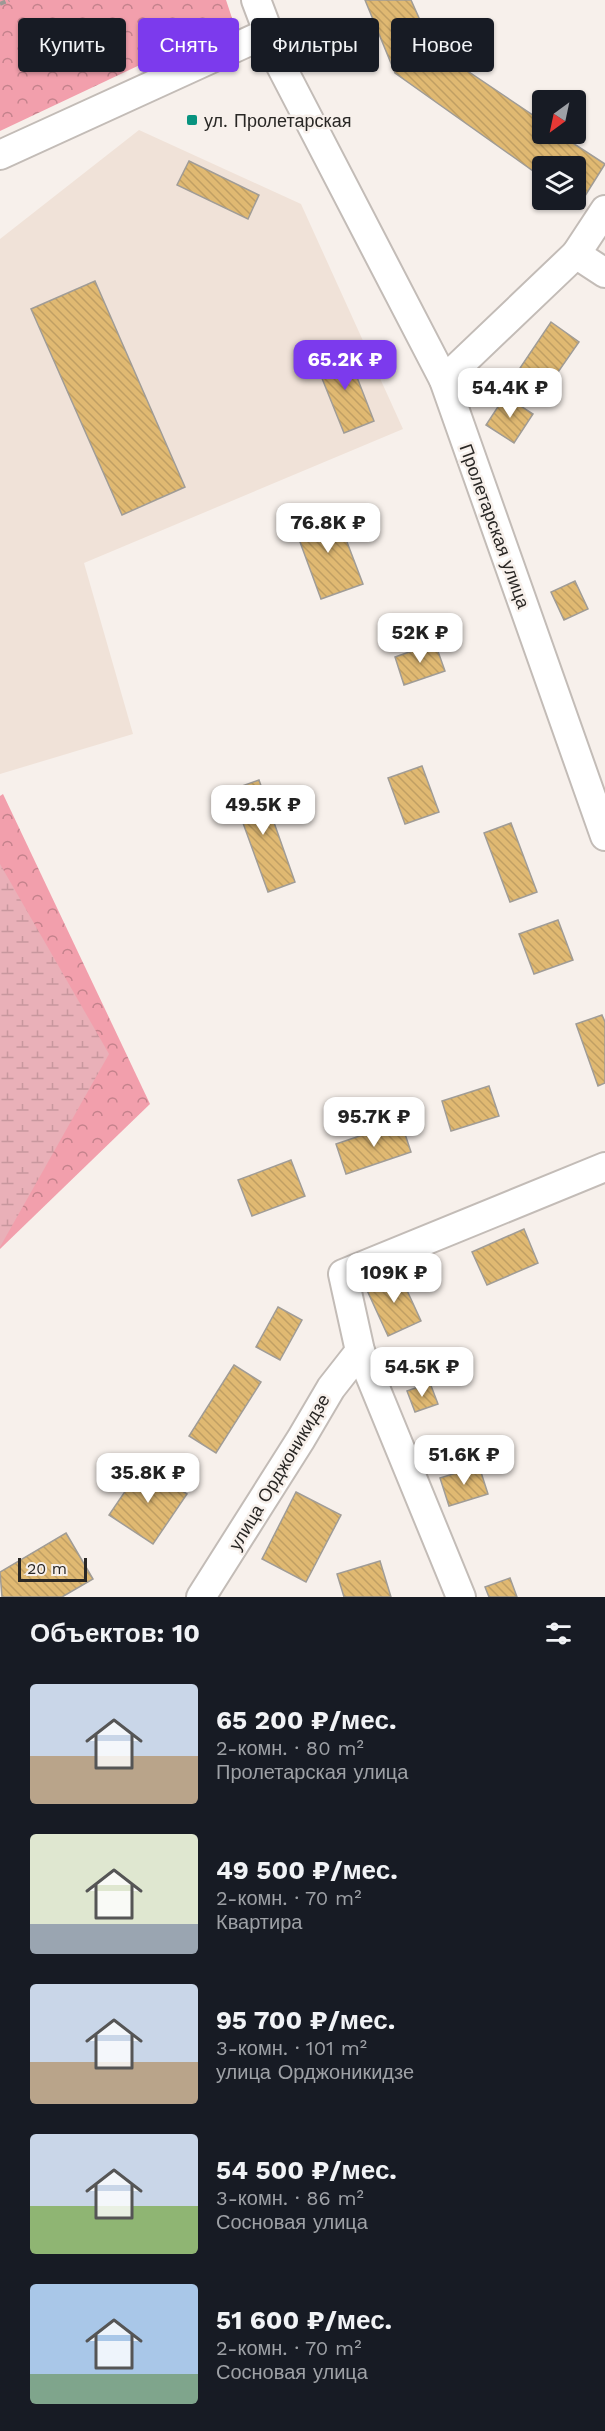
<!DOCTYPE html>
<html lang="ru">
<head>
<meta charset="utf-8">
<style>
  :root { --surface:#171b24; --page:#20242c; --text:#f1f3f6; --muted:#9ea1a6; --accent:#7c3aed }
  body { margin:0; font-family:"Work Sans",sans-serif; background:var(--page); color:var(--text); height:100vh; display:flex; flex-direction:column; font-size:22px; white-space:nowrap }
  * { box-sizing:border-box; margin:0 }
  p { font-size:20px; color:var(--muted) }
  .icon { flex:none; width:33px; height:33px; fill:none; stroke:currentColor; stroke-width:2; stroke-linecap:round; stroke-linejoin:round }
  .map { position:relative; height:1597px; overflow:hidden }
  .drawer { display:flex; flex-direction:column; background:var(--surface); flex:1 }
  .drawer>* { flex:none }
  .hud { position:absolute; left:18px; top:18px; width:570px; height:54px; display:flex; gap:12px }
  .needle { width:39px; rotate:213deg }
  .controls { position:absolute; left:532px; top:90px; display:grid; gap:12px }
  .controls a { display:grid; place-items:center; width:54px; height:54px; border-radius:6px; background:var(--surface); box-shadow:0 2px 4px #0004; font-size:30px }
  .scale { position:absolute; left:18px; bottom:15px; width:69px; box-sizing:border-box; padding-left:6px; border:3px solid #292725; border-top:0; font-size:16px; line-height:21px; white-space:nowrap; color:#292725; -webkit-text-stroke:4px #f7f0eb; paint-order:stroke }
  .price { position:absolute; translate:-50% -51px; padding:0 14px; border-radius:12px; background:#fff; color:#222; font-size:20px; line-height:39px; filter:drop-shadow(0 2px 3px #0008) }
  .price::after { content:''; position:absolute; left:50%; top:36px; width:18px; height:14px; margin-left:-9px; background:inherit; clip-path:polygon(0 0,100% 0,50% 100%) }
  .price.active { background:var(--accent); color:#fff }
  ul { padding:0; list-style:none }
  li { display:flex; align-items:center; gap:18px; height:150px; padding:0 30px }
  li span { display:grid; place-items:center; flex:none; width:168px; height:120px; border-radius:6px; color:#555 }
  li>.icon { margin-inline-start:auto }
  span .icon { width:72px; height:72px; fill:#fffc; stroke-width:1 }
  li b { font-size:26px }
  h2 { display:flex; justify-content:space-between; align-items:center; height:72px; padding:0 30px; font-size:26px }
  .pill { padding:0 21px; border-radius:6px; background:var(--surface); box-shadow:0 2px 4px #0004; font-size:21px; line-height:54px }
  .pill.active { background:var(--accent); color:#fff }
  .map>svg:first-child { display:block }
  .built { fill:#f0e2d8 }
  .forest { fill:url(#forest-crowns) }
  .wetland { fill:url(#wetland-marsh) }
  .building { fill:url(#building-back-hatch); stroke:#a09c96; stroke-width:1.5 }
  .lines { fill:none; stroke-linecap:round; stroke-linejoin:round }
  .minor-casing { stroke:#c3bcb7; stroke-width:32 }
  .path { stroke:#9d9995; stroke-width:4; stroke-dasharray:6 3; stroke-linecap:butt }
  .minor { stroke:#fff; stroke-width:28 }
  .poi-dot { fill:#08937f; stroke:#f7f0eb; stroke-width:2 }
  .labels { text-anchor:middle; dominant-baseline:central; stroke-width:5; stroke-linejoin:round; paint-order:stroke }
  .poi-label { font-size:18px; fill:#292725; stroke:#f7f0eb; text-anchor:start }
  .street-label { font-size:18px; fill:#292725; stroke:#f7f0eb }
</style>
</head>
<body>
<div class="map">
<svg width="605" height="1597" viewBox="0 0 605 1597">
  <defs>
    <pattern id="forest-crowns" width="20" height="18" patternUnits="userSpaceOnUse" patternTransform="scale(1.5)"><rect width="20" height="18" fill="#f29fac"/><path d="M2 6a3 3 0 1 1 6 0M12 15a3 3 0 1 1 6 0" fill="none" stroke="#c4828c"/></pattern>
    <pattern id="wetland-marsh" width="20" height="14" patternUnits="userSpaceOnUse" patternTransform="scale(1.5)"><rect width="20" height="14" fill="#e9b0b8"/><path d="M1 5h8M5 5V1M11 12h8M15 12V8" fill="none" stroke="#c8979e"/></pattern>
    <pattern id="building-back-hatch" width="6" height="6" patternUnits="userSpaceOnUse" patternTransform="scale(1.5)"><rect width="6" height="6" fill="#e0b972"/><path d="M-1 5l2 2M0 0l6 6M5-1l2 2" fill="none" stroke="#c09f63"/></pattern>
  </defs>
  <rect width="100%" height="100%" fill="#f7f0eb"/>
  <polygon class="built" points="139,130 301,204 403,429 84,563 133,734 0,774 0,239"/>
  <g class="forest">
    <polygon points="0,0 226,0 233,21 0,131"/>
    <polygon points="3,794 150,1104 0,1249 0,796"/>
  </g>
  <polygon class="wetland" points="0,864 109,1054 0,1247"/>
  <g class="building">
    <polygon points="365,0 411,0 432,47 543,122 543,134 559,134 605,164 580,204 574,200 576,200 576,166 543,166 543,178 395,73"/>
    <polygon points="189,161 259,195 248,219 177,185"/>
    <polygon points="95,281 185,487 122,515 31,309"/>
    <polygon points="551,322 579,342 547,388 520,368"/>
    <polygon points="346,349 374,421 344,433 315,361"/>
    <polygon points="505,396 533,414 514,443 486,425"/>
    <polygon points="334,508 363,584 321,599 293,523"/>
    <polygon points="575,581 588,609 564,620 551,592"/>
    <polygon points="435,643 445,671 404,685 395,657"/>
    <polygon points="422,766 439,812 405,824 388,778"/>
    <polygon points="259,780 295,882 268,892 231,790"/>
    <polygon points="511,823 537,892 510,902 484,833"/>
    <polygon points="558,920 573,960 534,974 519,934"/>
    <polygon points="602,1015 605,1022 605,1083 598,1086 576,1024"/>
    <polygon points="489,1086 499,1116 451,1131 442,1101"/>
    <polygon points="401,1122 411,1152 346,1174 336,1144"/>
    <polygon points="291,1160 305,1196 252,1216 238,1180"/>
    <polygon points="524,1229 538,1263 487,1285 472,1252"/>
    <polygon points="399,1273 421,1321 388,1336 366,1288"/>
    <polygon points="278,1307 302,1320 280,1360 256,1347"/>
    <polygon points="234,1365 261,1382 216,1453 189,1436"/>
    <polygon points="430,1383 438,1404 415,1412 407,1391"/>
    <polygon points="143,1465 187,1494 153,1544 109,1515"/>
    <polygon points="479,1466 488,1494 449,1506 440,1478"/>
    <polygon points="296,1492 341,1515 306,1582 262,1559"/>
    <polygon points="66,1533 93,1579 62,1597 2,1597 0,1572"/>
    <polygon points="380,1561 391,1597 344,1597 337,1574"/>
    <polygon points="510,1578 517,1597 489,1597 485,1587"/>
  </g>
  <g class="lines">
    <g class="minor-casing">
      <g id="minor">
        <polyline points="256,0 281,66 444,380 605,836"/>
        <polyline points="0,155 267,33"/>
        <polyline points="605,210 576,254 605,273"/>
        <polyline points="444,380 576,254"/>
        <polyline points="201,1597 301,1439 331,1388 360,1351"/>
        <polyline points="461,1597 360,1351 343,1274 605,1167"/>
      </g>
    </g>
    <polyline class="path" points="0,4 9,0"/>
    <use href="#minor" class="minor"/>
  </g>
  <rect class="poi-dot" x="186" y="114" width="12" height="12" rx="3"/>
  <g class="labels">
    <g class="poi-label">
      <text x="204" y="120">ул. Пролетарская</text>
    </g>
    <g class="street-label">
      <text transform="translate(495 526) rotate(70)">Пролетарская улица</text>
      <text transform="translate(279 1472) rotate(-59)">улица Орджоникидзе</text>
    </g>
  </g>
</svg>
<div class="controls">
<a><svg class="needle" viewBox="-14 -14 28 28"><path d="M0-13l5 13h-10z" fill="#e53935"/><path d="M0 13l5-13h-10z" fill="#9ea1a6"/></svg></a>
<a><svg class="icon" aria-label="layers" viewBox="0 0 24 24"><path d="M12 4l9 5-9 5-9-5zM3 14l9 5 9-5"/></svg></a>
</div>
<div class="scale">20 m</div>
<b class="price active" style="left:345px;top:391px">65.2K ₽</b>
<b class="price" style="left:510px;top:419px">54.4K ₽</b>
<b class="price" style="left:328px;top:554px">76.8K ₽</b>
<b class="price" style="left:420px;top:664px">52K ₽</b>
<b class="price" style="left:263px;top:836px">49.5K ₽</b>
<b class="price" style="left:374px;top:1148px">95.7K ₽</b>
<b class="price" style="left:394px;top:1304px">109K ₽</b>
<b class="price" style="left:422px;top:1398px">54.5K ₽</b>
<b class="price" style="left:464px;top:1486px">51.6K ₽</b>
<b class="price" style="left:148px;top:1504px">35.8K ₽</b>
<div class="hud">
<a class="pill">Купить</a>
<a class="pill active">Снять</a>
<a class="pill">Фильтры</a>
<a class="pill">Новое</a>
</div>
</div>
<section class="drawer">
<h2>Объектов: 10<svg class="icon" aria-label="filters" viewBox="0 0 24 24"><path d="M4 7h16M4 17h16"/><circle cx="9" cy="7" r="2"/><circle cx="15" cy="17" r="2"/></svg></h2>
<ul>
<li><span style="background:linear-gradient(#c9d6e8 60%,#b9a48a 0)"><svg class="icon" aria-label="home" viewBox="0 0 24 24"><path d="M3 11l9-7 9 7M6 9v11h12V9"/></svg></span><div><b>65 200 ₽/мес.</b><p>2-комн. · 80 m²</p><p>Пролетарская улица</p></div></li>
<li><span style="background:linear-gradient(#dfe7d0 75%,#9aa5b1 0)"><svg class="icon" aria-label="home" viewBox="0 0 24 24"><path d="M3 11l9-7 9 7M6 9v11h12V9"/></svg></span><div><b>49 500 ₽/мес.</b><p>2-комн. · 70 m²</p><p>Квартира</p></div></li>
<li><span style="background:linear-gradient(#c9d6e8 65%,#b9a48a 0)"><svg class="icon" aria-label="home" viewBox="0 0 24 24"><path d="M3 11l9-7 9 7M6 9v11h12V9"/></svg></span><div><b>95 700 ₽/мес.</b><p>3-комн. · 101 m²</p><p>улица Орджоникидзе</p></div></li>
<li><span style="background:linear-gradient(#c9d6e8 60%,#8fb573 0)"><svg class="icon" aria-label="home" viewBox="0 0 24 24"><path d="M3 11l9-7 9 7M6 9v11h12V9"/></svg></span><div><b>54 500 ₽/мес.</b><p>3-комн. · 86 m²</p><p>Сосновая улица</p></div></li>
<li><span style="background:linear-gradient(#a9c7e8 75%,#7fa58c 0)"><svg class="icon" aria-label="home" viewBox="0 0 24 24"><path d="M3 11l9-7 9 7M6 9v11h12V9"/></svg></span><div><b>51 600 ₽/мес.</b><p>2-комн. · 70 m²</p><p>Сосновая улица</p></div></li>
</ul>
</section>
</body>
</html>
